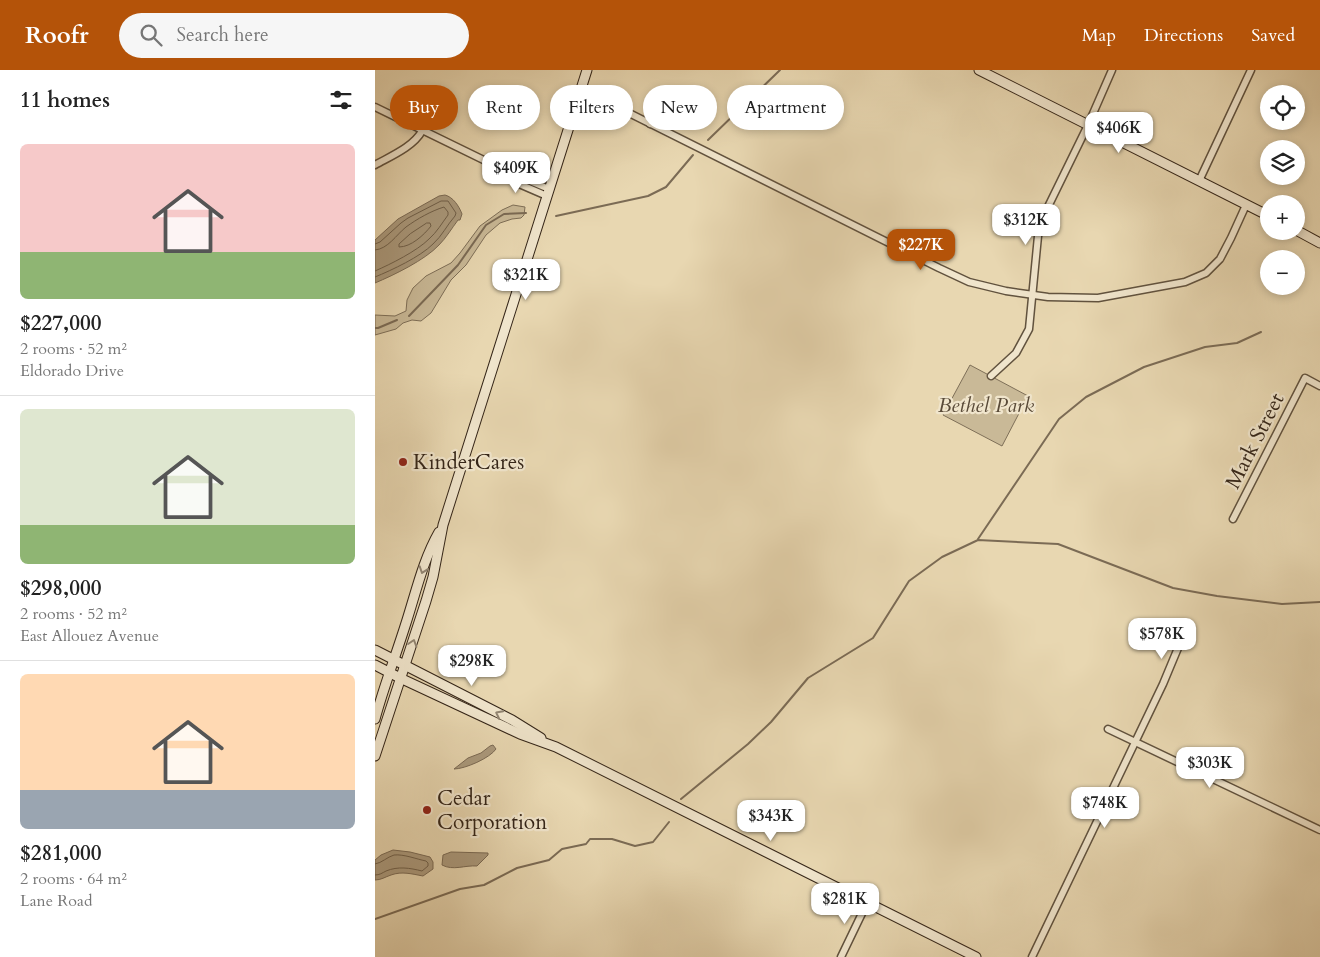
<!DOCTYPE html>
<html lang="en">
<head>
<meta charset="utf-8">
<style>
  :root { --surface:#fff; --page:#f6f6f6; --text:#222; --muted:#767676; --line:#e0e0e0; --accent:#b45309 }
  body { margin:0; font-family:Cardo,serif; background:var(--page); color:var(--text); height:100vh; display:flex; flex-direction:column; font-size:19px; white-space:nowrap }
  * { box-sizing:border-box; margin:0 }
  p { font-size:16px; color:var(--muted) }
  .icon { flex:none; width:28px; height:28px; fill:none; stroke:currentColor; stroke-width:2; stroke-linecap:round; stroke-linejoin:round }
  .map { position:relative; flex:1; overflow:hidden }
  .drawer { display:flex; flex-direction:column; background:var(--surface); width:375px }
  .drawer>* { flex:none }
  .hud { position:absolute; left:15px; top:15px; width:475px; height:45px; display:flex; gap:10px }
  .fabs { position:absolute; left:885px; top:15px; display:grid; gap:10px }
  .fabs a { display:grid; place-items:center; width:45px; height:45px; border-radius:50%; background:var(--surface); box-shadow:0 2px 8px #0003; font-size:25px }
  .price { position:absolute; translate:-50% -42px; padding:0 11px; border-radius:10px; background:#fff; color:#222; font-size:16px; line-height:32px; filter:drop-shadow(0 1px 2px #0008) }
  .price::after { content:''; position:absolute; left:50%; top:30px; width:15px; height:11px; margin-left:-8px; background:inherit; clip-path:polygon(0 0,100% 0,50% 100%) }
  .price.active { background:var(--accent); color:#fff }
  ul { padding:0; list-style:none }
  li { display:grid; align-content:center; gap:10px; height:265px; padding:0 20px }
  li+li { border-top:1px solid var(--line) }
  li span { display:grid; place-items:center; height:155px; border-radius:8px; color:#555 }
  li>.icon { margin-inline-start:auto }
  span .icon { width:90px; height:90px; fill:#fffc; stroke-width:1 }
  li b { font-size:21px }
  h2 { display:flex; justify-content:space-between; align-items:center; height:60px; padding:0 20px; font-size:21px }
  .pill { padding:0 18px; border-radius:22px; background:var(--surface); box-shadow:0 2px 8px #0003; font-size:18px; line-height:45px }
  .pill.active { background:var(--accent); color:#fff }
  header { display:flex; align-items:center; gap:30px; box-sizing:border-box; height:70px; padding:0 25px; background:var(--accent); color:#fff }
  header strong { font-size:24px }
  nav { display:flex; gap:28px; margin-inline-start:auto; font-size:18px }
  .search { width:350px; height:45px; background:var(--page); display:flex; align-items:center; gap:12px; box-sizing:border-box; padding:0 18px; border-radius:28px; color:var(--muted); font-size:19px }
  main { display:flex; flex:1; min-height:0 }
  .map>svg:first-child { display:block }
  .green { fill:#c9b997; stroke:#7e6f58 }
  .water { fill:#ab9a7d; stroke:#7b6b55 }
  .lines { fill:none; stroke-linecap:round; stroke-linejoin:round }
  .shore { stroke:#70604a; stroke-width:1 }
  .stream { stroke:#7b6b55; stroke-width:2 }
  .street-casing { stroke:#61523e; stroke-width:9 }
  .secondary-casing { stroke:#342518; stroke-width:11 }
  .street { stroke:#f0e5cc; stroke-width:6 }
  .secondary { stroke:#f0e5cc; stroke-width:9 }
  .oneway { stroke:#928572 }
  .poi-dot { fill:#8f2418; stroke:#f0e5cc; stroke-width:2 }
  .labels { text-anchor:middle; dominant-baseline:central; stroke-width:4.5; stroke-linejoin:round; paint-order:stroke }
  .park-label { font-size:21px; font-style:italic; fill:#594a38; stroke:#f0e5cc }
  .street-label { font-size:21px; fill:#342518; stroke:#f0e5cc }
  .poi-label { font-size:21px; fill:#342518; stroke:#f0e5cc; text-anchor:start }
</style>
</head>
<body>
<header>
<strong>Roofr</strong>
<div class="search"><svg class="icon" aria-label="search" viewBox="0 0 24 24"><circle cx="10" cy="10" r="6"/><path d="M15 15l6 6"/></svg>Search here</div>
<nav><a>Map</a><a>Directions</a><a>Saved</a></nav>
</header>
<main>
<section class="drawer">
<h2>11 homes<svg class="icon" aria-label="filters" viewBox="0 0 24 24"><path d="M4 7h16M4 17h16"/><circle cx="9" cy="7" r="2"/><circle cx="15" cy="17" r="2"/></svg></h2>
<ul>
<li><span style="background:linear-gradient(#f6c9c9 70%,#8fb573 0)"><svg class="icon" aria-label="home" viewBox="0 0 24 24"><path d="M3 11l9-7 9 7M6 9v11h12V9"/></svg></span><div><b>$227,000</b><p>2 rooms · 52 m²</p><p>Eldorado Drive</p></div></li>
<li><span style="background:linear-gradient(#dfe7d0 75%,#8fb573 0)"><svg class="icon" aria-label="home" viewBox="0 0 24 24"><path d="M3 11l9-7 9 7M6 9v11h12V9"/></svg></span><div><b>$298,000</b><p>2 rooms · 52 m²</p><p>East Allouez Avenue</p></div></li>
<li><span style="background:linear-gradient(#ffd9b3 75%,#9aa5b1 0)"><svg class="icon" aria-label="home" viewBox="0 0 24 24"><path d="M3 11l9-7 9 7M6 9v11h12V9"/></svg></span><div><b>$281,000</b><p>2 rooms · 64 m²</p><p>Lane Road</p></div></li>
</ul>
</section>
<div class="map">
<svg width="945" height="887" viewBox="0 0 945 887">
  <rect width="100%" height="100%" fill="#e8d7b1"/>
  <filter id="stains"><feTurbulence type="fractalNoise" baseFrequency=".004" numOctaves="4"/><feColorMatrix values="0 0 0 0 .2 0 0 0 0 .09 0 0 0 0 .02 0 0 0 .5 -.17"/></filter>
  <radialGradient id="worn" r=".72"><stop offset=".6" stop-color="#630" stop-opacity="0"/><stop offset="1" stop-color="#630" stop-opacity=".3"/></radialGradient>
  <g class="green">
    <polygon points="138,135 150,137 149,145 146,148 137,149 125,153 111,165 91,195 76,210 56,243 46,251 37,250 28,253 21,259 0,265 0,245 20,246 31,241 32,230 38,218 51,206 76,193 85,183 105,156 127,140"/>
    <polygon points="595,295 653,326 627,376 568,345"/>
  </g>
  <g class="water">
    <path d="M 70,125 C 78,127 84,136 87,144 L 85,150 L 83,150 C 77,158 71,168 64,175 C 50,190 19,205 0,213 L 0,170 L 23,149 L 64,126 Z"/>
    <path d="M 118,675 L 121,679 C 115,688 90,699 79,699 L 93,688 L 106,683 L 115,676 Z"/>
    <path d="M 18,780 L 35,782 L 55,787 L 58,792 L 58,799 L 48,806 C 37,804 27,801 16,805 C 10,807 6,810 0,810 L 0,790 L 6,785 Z"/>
    <path d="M 76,782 L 113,783 L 113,785 L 102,796 C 90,795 78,801 67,795 L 68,785 Z"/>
  </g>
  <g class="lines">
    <g class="shore">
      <path d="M 52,153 L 55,153 L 56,156 C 49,165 36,177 24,177 L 24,174 L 35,164 Z"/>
      <path d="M 0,174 L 5,172 L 26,153 L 33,148 L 66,131 L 73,131 L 81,143 L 80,146 C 72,155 67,166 58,174 C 45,187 17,200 0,207"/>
      <path d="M 0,180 C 13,179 21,165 31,157 C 42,149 56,141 69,137 L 73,142 L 73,145 C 67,153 62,162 54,169 C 42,181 16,194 0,201"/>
      <path d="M 0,794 C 7,793 12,787 19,785 C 29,784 41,789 51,791 L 53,793 L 53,796 L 47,801 C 35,798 23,796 11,801 C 7,803 5,805 0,805"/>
    </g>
    <g class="stream">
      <polyline points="333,70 405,0"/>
      <polyline points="181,146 273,126 291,117 318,85"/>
      <polyline points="34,246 83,195 111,155 129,144 151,143"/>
      <polyline points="0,258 3,258 22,250"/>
      <polyline points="603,469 684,349 711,327 769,297 830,277 862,273 886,262"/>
      <polyline points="306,729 373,674 396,652 433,608 498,568 534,511 567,487 603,470 683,474 798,518 842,526 907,534 945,532"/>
      <polyline points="0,849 85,819 109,815 142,798 174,790 187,779 211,774 215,769 237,769 260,776 278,772 294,752"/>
    </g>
    <g class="street-casing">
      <g id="street">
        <polyline points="206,19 564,198 594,212 631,221 673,227 723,228 810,212 831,203 845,189 856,168 871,135"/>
        <polyline points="0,37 125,98 142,113 172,126"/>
        <polyline points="275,54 283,41"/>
        <path d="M 0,95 C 16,86 38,77 47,61"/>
        <polyline points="131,101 174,119"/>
        <polyline points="824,111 876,0"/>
        <polyline points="616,306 641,283 654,259 663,166 669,145 713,55 737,0"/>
        <polyline points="858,449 930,308 945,316"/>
        <polyline points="733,659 945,760"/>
        <polyline points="466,887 492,833"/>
        <polyline points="657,887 788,614 808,566"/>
      </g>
    </g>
    <g class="secondary-casing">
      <g id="secondary">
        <polyline points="604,0 894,146"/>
        <polyline points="921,160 945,173"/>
        <polyline points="0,580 137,650 166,668"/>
        <polyline points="0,595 25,608 145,664 181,677 601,887"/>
        <path d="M 0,649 C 9,616 21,585 31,553 C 41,522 48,490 64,462"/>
        <polyline points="0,686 51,531 58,507 68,455 212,0"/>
      </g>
    </g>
    <use href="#street" class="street"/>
    <use href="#secondary" class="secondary"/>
  </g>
  <defs><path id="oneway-chevron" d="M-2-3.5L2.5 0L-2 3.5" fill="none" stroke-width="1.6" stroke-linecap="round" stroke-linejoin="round" transform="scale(1.25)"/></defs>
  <g class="oneway">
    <use href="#oneway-chevron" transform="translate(48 500) rotate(109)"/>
    <use href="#oneway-chevron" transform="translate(38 573) rotate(-72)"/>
    <use href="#oneway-chevron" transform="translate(124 644) rotate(-153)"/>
  </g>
  <g class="poi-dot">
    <circle cx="28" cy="392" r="5"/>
    <circle cx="52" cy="740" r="5"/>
  </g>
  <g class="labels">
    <g class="park-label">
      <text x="611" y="335">Bethel Park</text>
    </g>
    <g class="street-label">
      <text transform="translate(880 371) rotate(-63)">Mark Street</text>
    </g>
    <g class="poi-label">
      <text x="38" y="392">KinderCares</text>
      <text x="62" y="728">Cedar<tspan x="62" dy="24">Corporation</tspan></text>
    </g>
  </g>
  <rect width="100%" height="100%" filter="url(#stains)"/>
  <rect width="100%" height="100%" fill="url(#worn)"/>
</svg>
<div class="fabs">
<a><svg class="icon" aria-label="locate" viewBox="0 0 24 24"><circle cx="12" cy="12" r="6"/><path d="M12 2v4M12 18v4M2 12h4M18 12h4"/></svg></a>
<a><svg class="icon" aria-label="layers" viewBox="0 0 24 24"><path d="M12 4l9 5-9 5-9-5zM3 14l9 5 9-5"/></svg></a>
<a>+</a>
<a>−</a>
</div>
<b class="price" style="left:744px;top:84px">$406K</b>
<b class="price" style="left:141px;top:124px">$409K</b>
<b class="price" style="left:651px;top:176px">$312K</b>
<b class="price active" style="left:546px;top:201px">$227K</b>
<b class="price" style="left:151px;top:231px">$321K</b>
<b class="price" style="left:787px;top:590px">$578K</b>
<b class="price" style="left:97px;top:617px">$298K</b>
<b class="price" style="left:835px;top:719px">$303K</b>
<b class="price" style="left:730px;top:759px">$748K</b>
<b class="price" style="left:396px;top:772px">$343K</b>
<b class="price" style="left:470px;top:855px">$281K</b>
<div class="hud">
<a class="pill active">Buy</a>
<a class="pill">Rent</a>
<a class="pill">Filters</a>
<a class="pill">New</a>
<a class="pill">Apartment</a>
</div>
</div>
</main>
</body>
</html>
